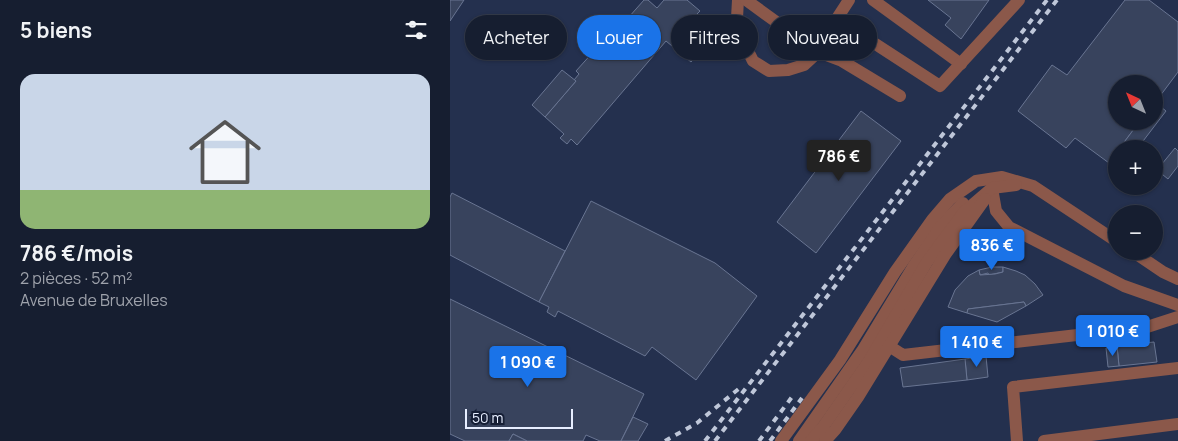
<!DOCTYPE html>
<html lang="fr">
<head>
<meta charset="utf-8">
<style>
  :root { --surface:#161e30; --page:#1f2738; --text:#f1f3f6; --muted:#9ea2ab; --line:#353c4c; --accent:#1a73e8 }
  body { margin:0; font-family:Manrope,sans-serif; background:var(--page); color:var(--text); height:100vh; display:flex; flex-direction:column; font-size:19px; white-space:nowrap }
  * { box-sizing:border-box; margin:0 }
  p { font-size:16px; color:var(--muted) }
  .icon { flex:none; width:28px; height:28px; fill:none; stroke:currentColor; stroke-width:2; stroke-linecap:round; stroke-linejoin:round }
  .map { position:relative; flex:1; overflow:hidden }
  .sheet { display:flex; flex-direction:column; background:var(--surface); width:450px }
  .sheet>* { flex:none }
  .guide { position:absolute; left:15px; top:15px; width:475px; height:45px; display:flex; gap:10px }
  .needle { width:32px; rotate:317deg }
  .controls { position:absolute; left:658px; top:75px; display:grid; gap:10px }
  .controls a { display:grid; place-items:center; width:55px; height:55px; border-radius:50%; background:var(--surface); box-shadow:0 1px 4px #0004,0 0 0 1px var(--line); font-size:25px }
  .scale { position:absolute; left:15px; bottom:12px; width:108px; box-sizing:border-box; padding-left:5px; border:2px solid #e7eeff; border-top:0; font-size:14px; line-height:18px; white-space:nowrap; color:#e7eeff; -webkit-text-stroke:4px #151e35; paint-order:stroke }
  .price { position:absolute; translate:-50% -42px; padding:0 11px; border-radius:5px; background:var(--accent); color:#fff; font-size:16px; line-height:32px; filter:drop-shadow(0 1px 2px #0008) }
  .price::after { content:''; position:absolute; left:50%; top:30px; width:15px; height:11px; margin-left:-8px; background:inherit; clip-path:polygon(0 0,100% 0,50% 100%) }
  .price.active { background:#222; color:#fff }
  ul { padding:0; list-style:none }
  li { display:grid; align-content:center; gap:10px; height:265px; padding:0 20px }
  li+li { border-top:1px solid var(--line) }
  li span { display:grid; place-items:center; height:155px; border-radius:15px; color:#555 }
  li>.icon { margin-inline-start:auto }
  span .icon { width:90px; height:90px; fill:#fffc; stroke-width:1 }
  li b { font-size:21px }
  h2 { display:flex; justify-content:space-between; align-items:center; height:60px; padding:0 20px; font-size:21px }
  .tag { padding:0 18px; border-radius:22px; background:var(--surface); box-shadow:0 1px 4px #0004,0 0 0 1px var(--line); font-size:18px; line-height:45px }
  .tag.active { background:var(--accent); color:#fff }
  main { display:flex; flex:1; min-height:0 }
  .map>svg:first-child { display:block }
  .built { fill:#24304e; fill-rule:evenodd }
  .building { fill:#38435d; stroke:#697592 }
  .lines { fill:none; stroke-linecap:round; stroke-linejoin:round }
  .minor { stroke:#8b584a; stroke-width:12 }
  .rail { stroke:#bfc7d9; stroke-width:4; stroke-dasharray:6 6; stroke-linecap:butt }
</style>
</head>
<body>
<main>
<section class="sheet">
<h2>5 biens<svg class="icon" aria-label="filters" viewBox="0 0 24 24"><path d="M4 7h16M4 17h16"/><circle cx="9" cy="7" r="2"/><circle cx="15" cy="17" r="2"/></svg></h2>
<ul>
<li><span style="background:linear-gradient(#c9d6e8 75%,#8fb573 0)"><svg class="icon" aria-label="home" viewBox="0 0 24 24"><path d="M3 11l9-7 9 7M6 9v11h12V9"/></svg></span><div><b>786 €/mois</b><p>2 pièces · 52 m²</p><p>Avenue de Bruxelles</p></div></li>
</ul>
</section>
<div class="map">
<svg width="728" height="441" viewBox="0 0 728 441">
  <rect width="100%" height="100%" fill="#1e2840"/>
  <path class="built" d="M 0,0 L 728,0 L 728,441 L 0,441 ZM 666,84 L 704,84 L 704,121 L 666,121 ZM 666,149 L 704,149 L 704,186 L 666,186 ZM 666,214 L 704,214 L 704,251 L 666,251 Z"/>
  <g class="building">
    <polygon points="0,0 14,0 0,21"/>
    <polygon points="194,0 198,0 207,8 214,0 237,0 250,11 246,15 253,21 234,43 248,55 241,62 216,41 127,145 121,139 117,144 110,138 114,134 94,116 95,117 126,81 124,80 129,74 126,71 144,51 147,53"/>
    <polygon points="478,0 539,0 511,39 495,25 501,18"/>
    <polygon points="675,0 699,0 728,22 728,72 704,104 704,84 666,84 666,121 690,121 669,149 666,149 666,153 659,163 625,138 616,148 568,111 602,65 617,75"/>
    <polygon points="250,25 263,37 248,55 234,43"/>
    <polygon points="112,70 126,81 95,117 82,105"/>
    <polygon points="705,102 716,111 687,149 669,149 690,121 704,121"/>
    <polygon points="411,111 451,141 366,253 327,222"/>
    <polygon points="725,148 728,151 728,166 718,179 707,170"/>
    <polygon points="2,193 115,251 89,302 0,255 0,197"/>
    <polygon points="141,201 265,263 307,296 246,380 202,347 195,356 108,311 105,317 97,312 99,307 89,302"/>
    <polygon points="542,267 553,267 553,272 539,275 538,273 530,275 529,270"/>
    <polygon points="553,267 566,271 575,275 585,284 593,295 576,306 574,302 518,309 517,313 498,307 505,290 518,276 529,270 530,275 545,274 553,272"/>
    <polygon points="0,299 194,394 171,441 150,441 136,435 133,441 77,441 63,434 59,441 15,441 0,434"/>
    <polygon points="574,302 576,306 547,322 517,313 518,309"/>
    <polygon points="704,342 707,362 669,366 667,346"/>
    <polygon points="667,346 669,366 658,367 656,348"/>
    <polygon points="536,356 538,377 517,380 515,359"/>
    <polygon points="515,359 517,380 453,387 450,368"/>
    <polygon points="183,417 198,424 188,441 171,441"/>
    <polygon points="63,434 77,441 59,441"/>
  </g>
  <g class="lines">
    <g class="minor">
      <polyline points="288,0 287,18 296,47 303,61 319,71 338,70 354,65 368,52 373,40 399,0"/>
      <polyline points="296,0 368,52 392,61 450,96"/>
      <polyline points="423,0 511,64"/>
      <polyline points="387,19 490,86 569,0"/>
      <polyline points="542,188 546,211 559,227 674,286 728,305"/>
      <polyline points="682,251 713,272 728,279"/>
      <polyline points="439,346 453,355 697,327 728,317"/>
      <polyline points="331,441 390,360 445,272 482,220 500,199 526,181 552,177 583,186 666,241"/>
      <polyline points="349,441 412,351 463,267 491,226 513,203"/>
      <polyline points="361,441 373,427 419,361 477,262 514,212 542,188 566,185"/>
      <polyline points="375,441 385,430 408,397 495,255 535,199"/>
      <polyline points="567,441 563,387 728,368"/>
      <polyline points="594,441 728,424"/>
    </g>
    <g class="rail">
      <polyline points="215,441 247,423 291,387"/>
      <polyline points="255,441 597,0"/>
      <polyline points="265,441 607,0"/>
      <polyline points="309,441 345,393"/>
      <polyline points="320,441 352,398"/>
    </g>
  </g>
</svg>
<div class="controls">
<a><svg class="needle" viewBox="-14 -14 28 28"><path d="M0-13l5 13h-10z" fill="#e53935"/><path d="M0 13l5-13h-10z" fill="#9ea2ab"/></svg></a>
<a>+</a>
<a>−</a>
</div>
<div class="scale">50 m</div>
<b class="price active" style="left:389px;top:182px">786 €</b>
<b class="price" style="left:542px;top:271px">836 €</b>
<b class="price" style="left:663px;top:357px">1 010 €</b>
<b class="price" style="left:527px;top:368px">1 410 €</b>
<b class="price" style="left:78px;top:388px">1 090 €</b>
<div class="guide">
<a class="tag">Acheter</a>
<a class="tag active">Louer</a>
<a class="tag">Filtres</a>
<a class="tag">Nouveau</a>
</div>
</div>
</main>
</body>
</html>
